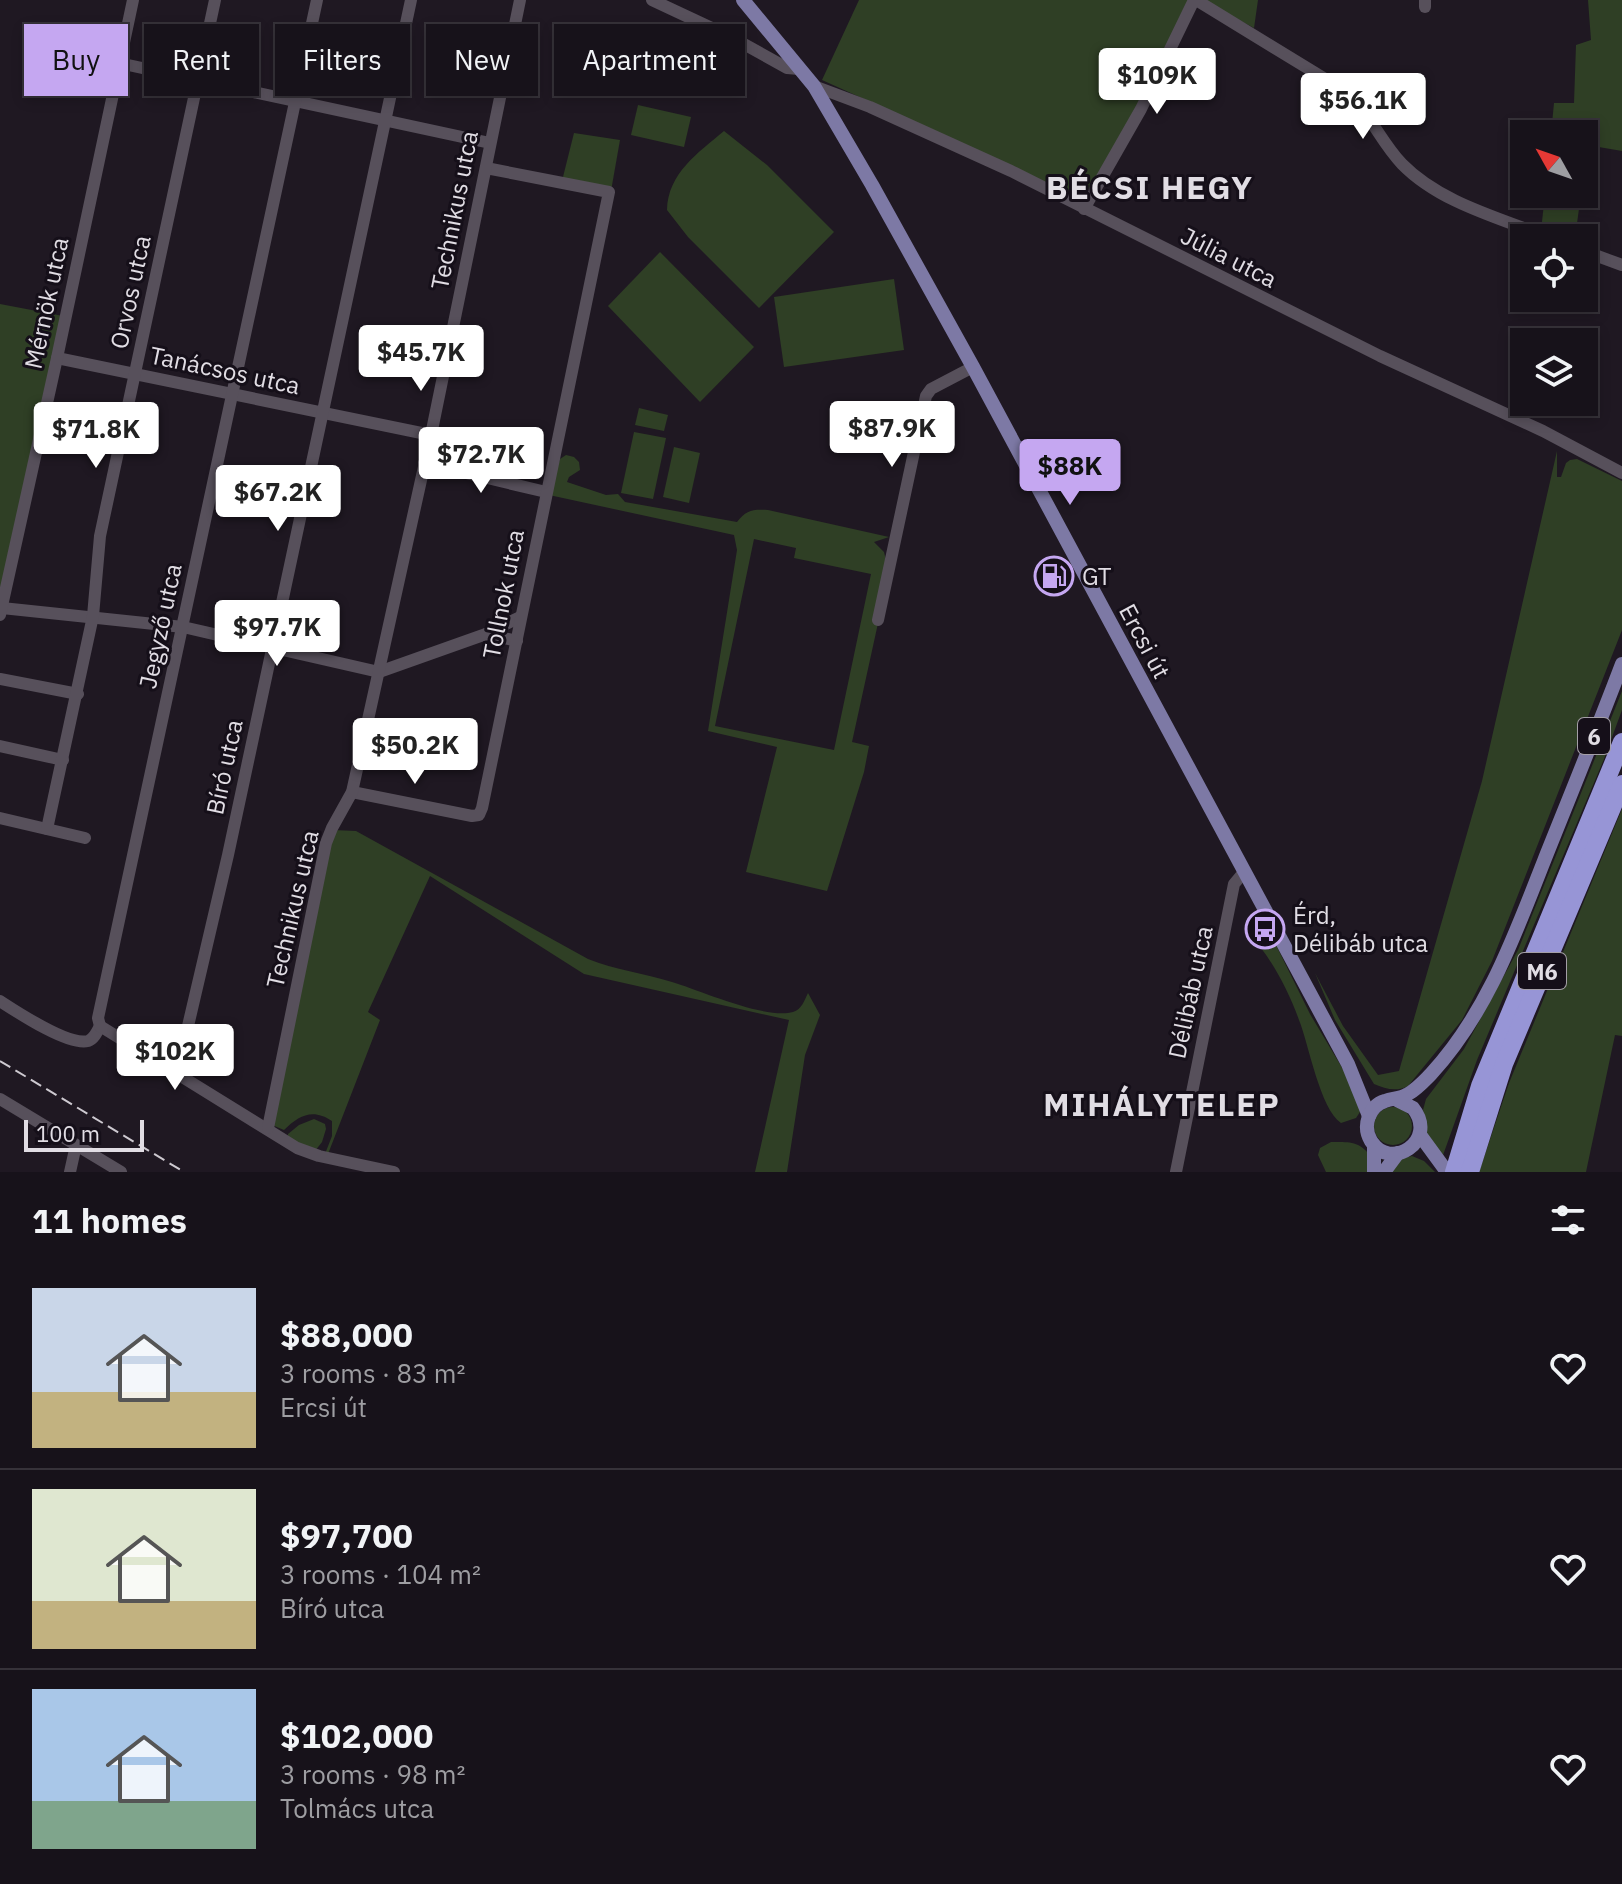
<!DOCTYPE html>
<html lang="en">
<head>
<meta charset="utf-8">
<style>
  :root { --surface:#17121a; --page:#242027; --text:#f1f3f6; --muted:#9e9ea2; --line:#363239; --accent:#c5a7f1 }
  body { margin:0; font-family:"IBM Plex Sans",sans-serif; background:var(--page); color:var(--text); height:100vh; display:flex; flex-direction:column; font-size:30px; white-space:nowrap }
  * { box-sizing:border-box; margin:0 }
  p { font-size:26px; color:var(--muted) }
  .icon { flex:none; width:44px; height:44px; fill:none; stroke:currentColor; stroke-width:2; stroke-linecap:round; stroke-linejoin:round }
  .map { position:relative; height:1172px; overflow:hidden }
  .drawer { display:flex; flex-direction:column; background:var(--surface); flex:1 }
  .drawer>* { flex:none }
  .hud { position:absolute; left:24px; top:24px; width:800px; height:72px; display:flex; gap:16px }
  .needle { width:52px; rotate:310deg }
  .buttons { position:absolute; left:1510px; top:120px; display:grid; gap:16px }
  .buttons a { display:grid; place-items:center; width:88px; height:88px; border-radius:0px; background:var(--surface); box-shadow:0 4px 12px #0003,0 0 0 2px var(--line); font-size:40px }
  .scale { position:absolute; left:24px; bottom:20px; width:120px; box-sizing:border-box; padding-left:8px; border:4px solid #e1dde4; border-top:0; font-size:22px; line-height:28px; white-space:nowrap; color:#e1dde4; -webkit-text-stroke:6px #150f19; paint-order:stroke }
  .price { position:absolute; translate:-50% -68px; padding:0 18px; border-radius:8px; background:#fff; color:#222; font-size:26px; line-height:52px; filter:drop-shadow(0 2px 4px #0008) }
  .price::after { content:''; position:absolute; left:50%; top:48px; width:24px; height:18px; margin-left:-12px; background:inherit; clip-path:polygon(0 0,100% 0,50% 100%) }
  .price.on { background:var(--accent); color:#111 }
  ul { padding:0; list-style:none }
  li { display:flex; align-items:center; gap:24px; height:200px; padding:0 32px }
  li+li { border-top:2px solid var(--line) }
  li span { display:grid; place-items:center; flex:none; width:224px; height:160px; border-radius:0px; color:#555 }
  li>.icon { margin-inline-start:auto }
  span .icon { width:96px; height:96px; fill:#fffc; stroke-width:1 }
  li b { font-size:34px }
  h2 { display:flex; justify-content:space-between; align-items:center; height:96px; padding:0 32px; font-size:34px }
  .chip { padding:0 28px; border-radius:0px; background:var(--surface); box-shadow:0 4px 12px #0003,0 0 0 2px var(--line); font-size:28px; line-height:72px }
  .chip.on { background:var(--accent); color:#111 }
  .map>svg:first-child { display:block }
  .green { fill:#2f3f25; fill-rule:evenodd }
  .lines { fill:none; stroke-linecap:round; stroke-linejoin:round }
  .minor { stroke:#57505b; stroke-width:12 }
  .major { stroke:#7d79a5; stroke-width:14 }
  .highway { stroke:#9795d6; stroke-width:18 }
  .rail { stroke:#cdc9d0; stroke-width:2; stroke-dasharray:12 6; stroke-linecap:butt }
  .labels { text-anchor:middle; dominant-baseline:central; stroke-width:6; stroke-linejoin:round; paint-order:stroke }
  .shield { fill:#150f19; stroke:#a49fa7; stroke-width:2 }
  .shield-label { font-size:22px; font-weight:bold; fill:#e1dde4 }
  .street-label { font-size:24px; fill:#e1dde4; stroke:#150f19 }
  .poi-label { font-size:24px; fill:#e1dde4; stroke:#150f19; text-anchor:start }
  .district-label { font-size:32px; font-weight:bold; letter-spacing:2px; fill:#e1dde4; stroke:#150f19 }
</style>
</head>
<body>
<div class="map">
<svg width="1622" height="1172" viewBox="0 0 1622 1172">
  <rect width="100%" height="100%" fill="#1f1822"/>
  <g class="green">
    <polygon points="859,0 1190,0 1144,96 1084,205 959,142 822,80"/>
    <polygon points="1202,0 1258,0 1254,28"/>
    <polygon points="1588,0 1622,0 1622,151 1587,145 1584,166 1584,134 1551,134 1554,103 1574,103 1576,45 1591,40"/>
    <polygon points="638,105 691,117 684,147 631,135"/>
    <path d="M 724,131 L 767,165 L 834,232 L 759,308 L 688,237 L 667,210 C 668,173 698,153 724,131 Z"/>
    <polygon points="574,133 620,140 611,191 562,181"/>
    <polygon points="1545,194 1581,194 1575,238 1557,238 1541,231"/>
    <polygon points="660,252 754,347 700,402 608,306"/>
    <polygon points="894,279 904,350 784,367 774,297"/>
    <polygon points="0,304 63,316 0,602"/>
    <polygon points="639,408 668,415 664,431 635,425"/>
    <polygon points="634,432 666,438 653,499 621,493"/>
    <polygon points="674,447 700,453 689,503 663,497"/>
    <path d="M 1557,451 L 1557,477 L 1561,477 L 1566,463 L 1570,460 L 1577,459 L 1622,481 L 1622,630 L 1492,961 L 1462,1020 L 1408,1086 C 1397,1092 1385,1089 1374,1084 L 1335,1020 L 1315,973 L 1343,1026 L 1378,1075 L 1399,1071 L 1482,781 Z"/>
    <path d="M 566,455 L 574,457 L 579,462 L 580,470 L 569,477 L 567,482 L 606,495 L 618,494 L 625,502 L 737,522 C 746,510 753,509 768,510 L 889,537 L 874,542 L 884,552 L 889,573 L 852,742 L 869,746 L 864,772 L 827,891 L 746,872 L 777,747 L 708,731 L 737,550 L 734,535 L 549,495 L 560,459 ZM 754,539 L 796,548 L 794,558 L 871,574 L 834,750 L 715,726 Z"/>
    <polygon points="1622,691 1622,710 1604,759 1477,1060 1442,1158 1427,1140 1423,1110 1426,1099 1464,1049 1518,950"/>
    <polygon points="1622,809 1622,1036 1615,1035 1586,1172 1479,1172 1509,1083"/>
    <path d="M 333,830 L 356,831 L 588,959 C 615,970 644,973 672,982 C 699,990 766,1020 793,1012 C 802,1009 804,1001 808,993 L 820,1015 L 805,1055 L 787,1172 L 755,1172 L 789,1020 L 584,974 L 430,876 L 368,1012 L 380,1020 L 328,1154 L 325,1154 L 332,1136 L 332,1121 C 313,1108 299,1115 284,1130 L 272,1125 Z"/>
    <path d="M 1273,939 L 1310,1014 L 1347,1076 L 1362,1109 L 1356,1118 L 1341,1123 C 1320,1109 1309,1045 1299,1020 C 1290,995 1277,969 1261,948 Z"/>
    <circle cx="1393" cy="1126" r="19"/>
    <polygon points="314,1119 325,1124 326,1129 322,1142 315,1151 288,1138 288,1134 299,1125"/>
    <path d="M 1331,1142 C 1350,1142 1360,1141 1371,1157 L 1369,1172 L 1326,1172 L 1318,1155 L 1320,1148 Z"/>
    <polygon points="1412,1156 1424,1161 1435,1172 1388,1172 1400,1159"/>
  </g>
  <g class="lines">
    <g class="minor">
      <polyline points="652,0 733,38 787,68 799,69"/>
      <path d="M 1196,0 L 1345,91 C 1369,111 1380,141 1402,164 C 1440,203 1500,218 1550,238"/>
      <polyline points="1425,7 1425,0"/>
      <polyline points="119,63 490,143"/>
      <polyline points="814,86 870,107 1011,171 1380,356 1543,431 1622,473"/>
      <polyline points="1084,209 1141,109 1194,0"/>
      <polyline points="1584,251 1622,265"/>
      <polyline points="57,358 431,435"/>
      <polyline points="424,463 546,492"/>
      <polyline points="2,608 183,627 379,672 486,634"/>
      <polyline points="0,615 57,358 133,0"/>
      <polyline points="878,620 926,396 931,389 973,367"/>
      <polyline points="517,641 486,634 520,617"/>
      <polyline points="0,679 78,694"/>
      <polyline points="0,746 63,760"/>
      <polyline points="352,792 472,816 479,815 482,808 609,192 486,168"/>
      <polyline points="0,818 85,838"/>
      <polyline points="47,829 93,616 100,536 215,0"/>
      <path d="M 0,1001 C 17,1012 68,1046 88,1041 C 94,1039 97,1032 100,1026"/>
      <polyline points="100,1026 98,1018 317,0"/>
      <polyline points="100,1026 297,1148 319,1156 394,1172"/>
      <polyline points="177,1073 228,855 411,0"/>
      <polyline points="0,1099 121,1172"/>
      <polyline points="268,1128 326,843 332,828 352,792 431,435 520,0"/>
      <polyline points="70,1172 76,1145"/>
      <polyline points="1176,1172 1234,884 1244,872"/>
    </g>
    <g class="major">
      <polyline points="743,0 814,86 872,185 973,367 1348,1064 1369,1116"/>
      <path d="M 1395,1099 L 1413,1108 C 1439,1141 1390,1172 1371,1141 C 1362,1126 1369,1106 1385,1101 C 1393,1098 1401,1099 1408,1094 C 1417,1089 1424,1081 1431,1074 C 1487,1013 1514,937 1544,861 C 1570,796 1597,730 1622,664"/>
      <polyline points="1420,1135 1447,1172"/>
      <polyline points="1374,1145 1374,1172"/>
      <polyline points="1384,1172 1398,1153"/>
    </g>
    <g class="highway">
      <polyline points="1454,1172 1480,1086 1622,742"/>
      <polyline points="1470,1172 1504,1064 1622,784"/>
    </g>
    <polyline class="rail" points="0,1061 184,1172"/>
  </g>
  <defs>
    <g id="fuel-ring" transform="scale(2)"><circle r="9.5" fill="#150f19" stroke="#c5a7f1" stroke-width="1.5"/><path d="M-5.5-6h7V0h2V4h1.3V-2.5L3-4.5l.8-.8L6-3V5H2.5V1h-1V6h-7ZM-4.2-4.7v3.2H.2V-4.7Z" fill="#c5a7f1"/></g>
    <g id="bus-ring" transform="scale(2)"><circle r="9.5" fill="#150f19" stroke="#c5a7f1" stroke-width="1.5"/><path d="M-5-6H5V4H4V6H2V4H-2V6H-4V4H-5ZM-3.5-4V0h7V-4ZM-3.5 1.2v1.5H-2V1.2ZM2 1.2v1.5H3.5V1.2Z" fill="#c5a7f1"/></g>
  </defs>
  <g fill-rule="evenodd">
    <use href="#fuel-ring" x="1054" y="576"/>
    <use href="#bus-ring" x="1265" y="929"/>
  </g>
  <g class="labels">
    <g class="shield">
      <rect x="1578" y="718" width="32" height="36" rx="6"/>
      <rect x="1518" y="953" width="48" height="36" rx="6"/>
    </g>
    <g class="shield-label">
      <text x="1594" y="736">6</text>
      <text x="1542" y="971">M6</text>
    </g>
    <g class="street-label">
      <text transform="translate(454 210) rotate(-79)">Technikus utca</text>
      <text transform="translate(1229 257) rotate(27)">Júlia utca</text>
      <text transform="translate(130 292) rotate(-78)">Orvos utca</text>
      <text transform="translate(46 303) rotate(-78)">Mérnök utca</text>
      <text transform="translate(225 370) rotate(12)">Tanácsos utca</text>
      <text transform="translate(503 594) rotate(-79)">Tollnok utca</text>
      <text transform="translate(160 626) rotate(-78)">Jegyző utca</text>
      <text transform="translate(1145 641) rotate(62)">Ercsi út</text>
      <text transform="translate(224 767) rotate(-78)">Bíró utca</text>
      <text transform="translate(292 909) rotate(-77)">Technikus utca</text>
      <text transform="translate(1190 992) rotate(-78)">Délibáb utca</text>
    </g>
    <g class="poi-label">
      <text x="1082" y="576">GT</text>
      <text x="1293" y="915">Érd,<tspan x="1293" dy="28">Délibáb utca</tspan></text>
    </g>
    <g class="district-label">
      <text x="1150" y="187">BÉCSI HEGY</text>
      <text x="1162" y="1104">MIHÁLYTELEP</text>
    </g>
  </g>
</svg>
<div class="buttons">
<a><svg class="needle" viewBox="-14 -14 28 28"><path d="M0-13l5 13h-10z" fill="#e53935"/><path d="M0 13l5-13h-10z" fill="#9e9ea2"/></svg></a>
<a><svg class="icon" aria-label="locate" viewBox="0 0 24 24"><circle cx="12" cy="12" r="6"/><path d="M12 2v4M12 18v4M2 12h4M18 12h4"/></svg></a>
<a><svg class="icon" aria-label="layers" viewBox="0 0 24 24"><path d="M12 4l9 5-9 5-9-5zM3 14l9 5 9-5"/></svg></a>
</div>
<div class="scale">100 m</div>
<b class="price" style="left:1157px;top:116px">$109K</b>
<b class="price" style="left:1363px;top:141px">$56.1K</b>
<b class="price" style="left:421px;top:393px">$45.7K</b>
<b class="price" style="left:892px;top:469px">$87.9K</b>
<b class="price" style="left:96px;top:470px">$71.8K</b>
<b class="price" style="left:481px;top:495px">$72.7K</b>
<b class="price on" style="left:1070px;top:507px">$88K</b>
<b class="price" style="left:278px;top:533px">$67.2K</b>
<b class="price" style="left:277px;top:668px">$97.7K</b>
<b class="price" style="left:415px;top:786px">$50.2K</b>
<b class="price" style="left:175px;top:1092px">$102K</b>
<div class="hud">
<a class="chip on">Buy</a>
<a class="chip">Rent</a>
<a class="chip">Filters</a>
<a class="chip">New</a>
<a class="chip">Apartment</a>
</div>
</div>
<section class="drawer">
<h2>11 homes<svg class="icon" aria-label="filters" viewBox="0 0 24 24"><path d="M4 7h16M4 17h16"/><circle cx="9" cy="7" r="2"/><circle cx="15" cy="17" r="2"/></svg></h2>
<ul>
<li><span style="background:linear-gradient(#c9d6e8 65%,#c2b280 0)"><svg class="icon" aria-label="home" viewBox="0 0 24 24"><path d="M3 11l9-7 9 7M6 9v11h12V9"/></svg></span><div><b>$88,000</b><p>3 rooms · 83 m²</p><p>Ercsi út</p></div><svg class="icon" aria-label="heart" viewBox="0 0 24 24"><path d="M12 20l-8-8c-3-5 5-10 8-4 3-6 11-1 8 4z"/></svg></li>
<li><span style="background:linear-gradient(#dfe7d0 70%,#c2b280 0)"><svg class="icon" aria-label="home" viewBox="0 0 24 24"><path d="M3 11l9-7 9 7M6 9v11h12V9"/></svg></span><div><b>$97,700</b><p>3 rooms · 104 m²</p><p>Bíró utca</p></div><svg class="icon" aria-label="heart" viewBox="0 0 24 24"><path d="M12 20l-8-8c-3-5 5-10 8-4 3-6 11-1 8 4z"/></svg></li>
<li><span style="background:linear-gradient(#a9c7e8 70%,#7fa58c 0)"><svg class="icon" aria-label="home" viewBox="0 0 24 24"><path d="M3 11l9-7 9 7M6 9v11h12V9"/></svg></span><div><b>$102,000</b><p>3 rooms · 98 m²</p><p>Tolmács utca</p></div><svg class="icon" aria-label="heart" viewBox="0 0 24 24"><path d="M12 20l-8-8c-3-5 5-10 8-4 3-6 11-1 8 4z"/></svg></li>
</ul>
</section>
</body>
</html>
